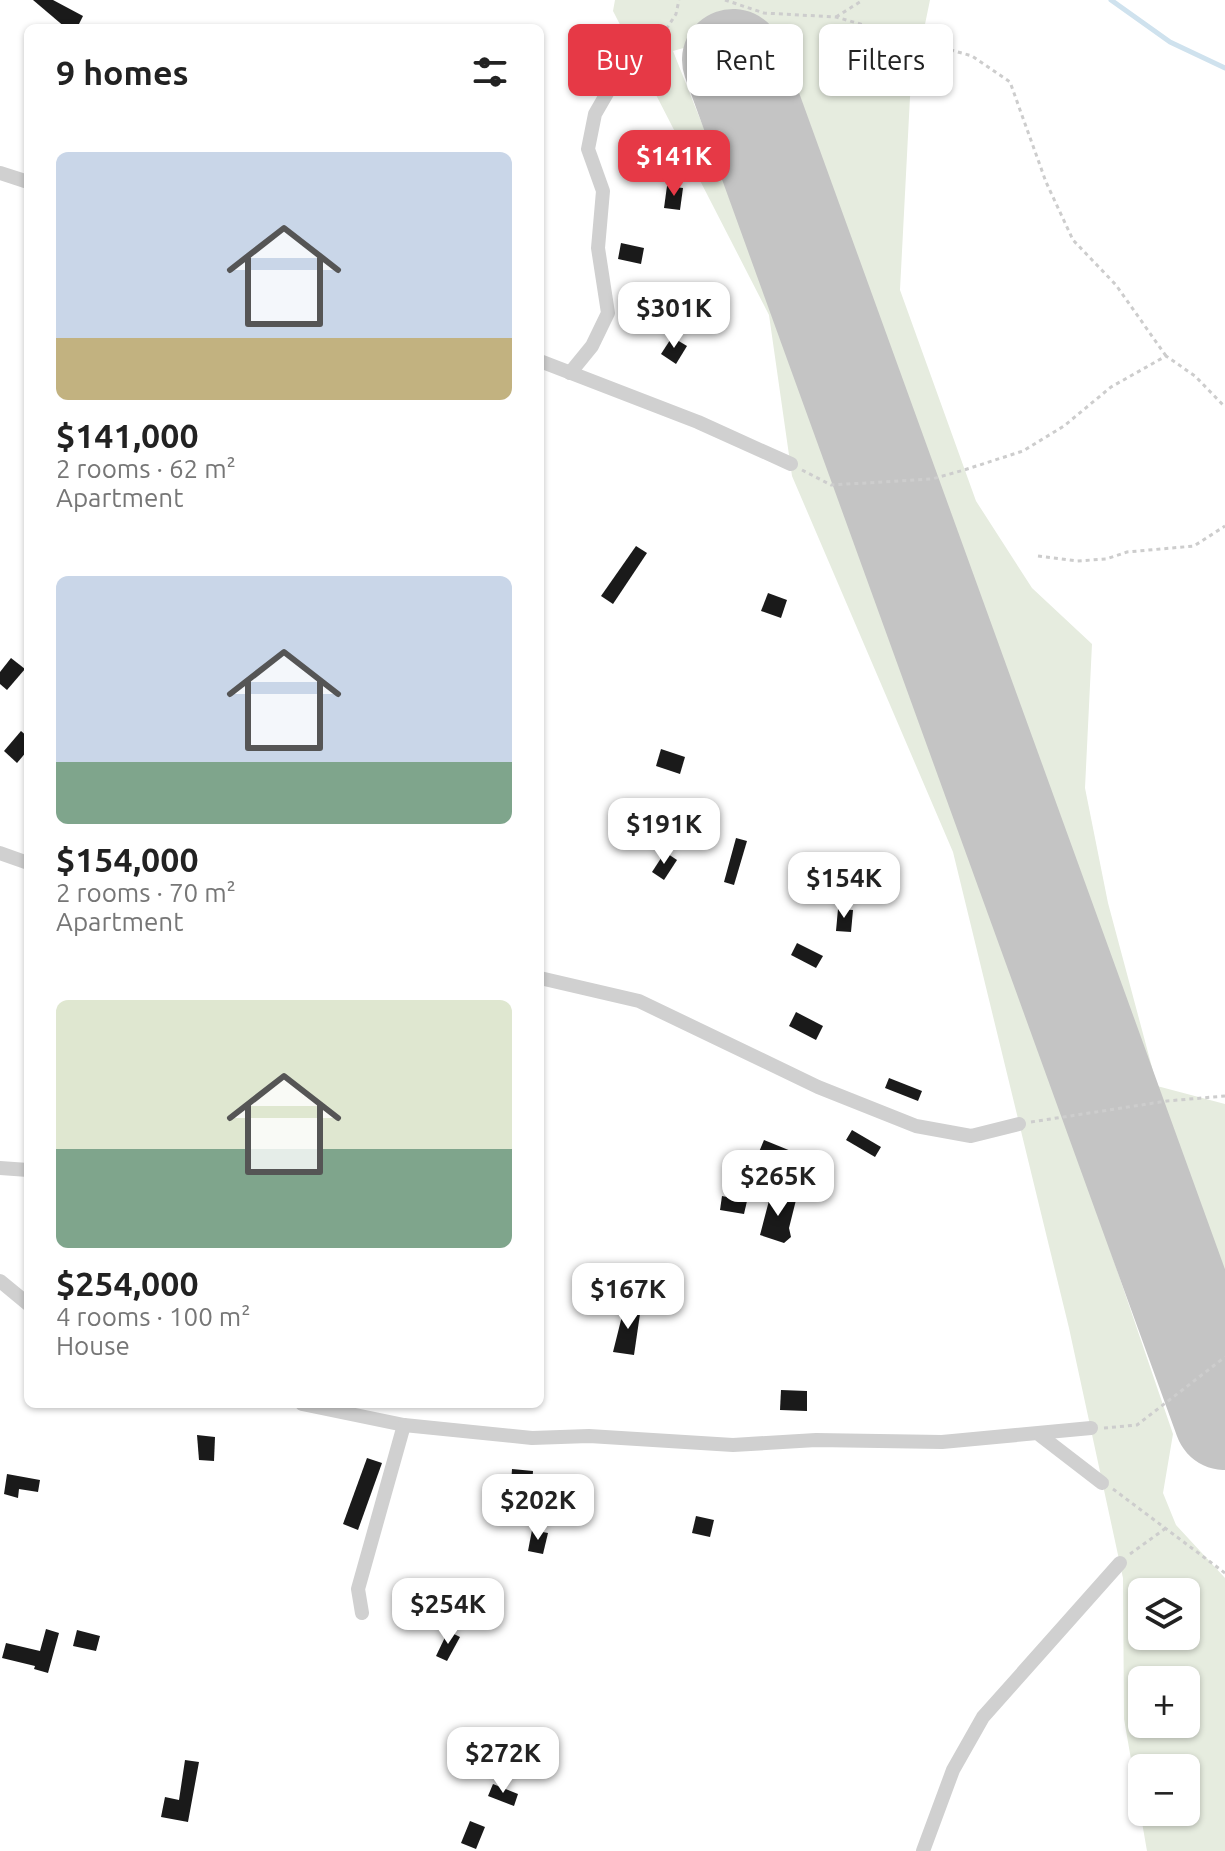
<!DOCTYPE html>
<html lang="en">
<head>
<meta charset="utf-8">
<style>
  :root { --surface:#fff; --page:#f6f6f6; --text:#222; --muted:#767676; --accent:#e63946 }
  body { margin:0; font-family:Ubuntu,sans-serif; background:var(--page); color:var(--text); height:100vh; display:flex; flex-direction:column; font-size:30px; white-space:nowrap }
  * { box-sizing:border-box; margin:0 }
  p { font-size:26px; color:var(--muted) }
  .icon { flex:none; width:44px; height:44px; fill:none; stroke:currentColor; stroke-width:2; stroke-linecap:round; stroke-linejoin:round }
  .map { position:relative; flex:1; overflow:hidden }
  .sheet { position:absolute; left:24px; top:24px; width:520px; height:1384px; display:flex; flex-direction:column; background:var(--surface); border-radius:12px; box-shadow:0 2px 6px #0004 }
  .sheet>* { flex:none }
  .banner { position:absolute; left:568px; top:24px; width:536px; height:72px; display:flex; gap:16px }
  .fabs { position:absolute; left:1128px; top:1578px; display:grid; gap:16px }
  .fabs a { display:grid; place-items:center; width:72px; height:72px; border-radius:12px; background:var(--surface); box-shadow:0 2px 6px #0004; font-size:40px }
  .price { position:absolute; translate:-50% -68px; padding:0 18px; border-radius:16px; background:#fff; color:#222; font-size:26px; line-height:52px; filter:drop-shadow(0 2px 4px #0008) }
  .price::after { content:''; position:absolute; left:50%; top:48px; width:24px; height:18px; margin-left:-12px; background:inherit; clip-path:polygon(0 0,100% 0,50% 100%) }
  .price.on { background:var(--accent); color:#fff }
  ul { padding:0; list-style:none }
  li { display:grid; align-content:center; gap:16px; height:424px; padding:0 32px }
  li span { display:grid; place-items:center; height:248px; border-radius:12px; color:#555 }
  li>.icon { margin-inline-start:auto }
  span .icon { width:144px; height:144px; fill:#fffc; stroke-width:1 }
  li b { font-size:34px }
  h2 { display:flex; justify-content:space-between; align-items:center; height:96px; padding:0 32px; font-size:34px }
  .chip { padding:0 28px; border-radius:12px; background:var(--surface); box-shadow:0 2px 6px #0004; font-size:28px; line-height:72px }
  .chip.on { background:var(--accent); color:#fff }
  .map>svg:first-child { display:block }
  .green { fill:#e6ecdf; fill-rule:evenodd }
  .lines { fill:none; stroke-linecap:round; stroke-linejoin:round }
  .stream { stroke:#cfe2ee; stroke-width:5 }
  .runway { stroke:#c4c4c4; stroke-width:102 }
  .building { fill:#1a1a1a }
  .path { stroke:#cdcdcd; stroke-width:3; stroke-dasharray:4 4; stroke-linecap:butt }
  .minor { stroke:#d0d0d0; stroke-width:14 }
</style>
</head>
<body>
<div class="map">
<svg width="1225" height="1851" viewBox="0 0 1225 1851">
  <rect width="100%" height="100%" fill="#fff"/>
  <path class="green" d="M 615,0 L 930,0 L 910,97 L 900,290 L 976,501 L 1032,588 L 1092,644 L 1085,788 L 1108,903 L 1157,1086 L 1225,1104 L 1225,1357 C 1074,911 916,469 751,29 L 673,51 L 815,408 L 948,775 L 1173,1434 L 1163,1493 L 1176,1525 L 1225,1578 L 1225,1851 L 1147,1851 L 1124,1719 L 1123,1578 L 1069,1328 L 953,852 L 792,476 L 769,315 L 613,11 ZM 1142,1592 L 1186,1592 L 1186,1636 L 1142,1636 ZM 1142,1680 L 1186,1680 L 1186,1724 L 1142,1724 ZM 1142,1768 L 1186,1768 L 1186,1812 L 1142,1812 Z"/>
  <g class="lines">
    <polyline class="stream" points="1111,0 1170,42 1225,68"/>
    <polyline class="runway" points="733,60 1225,1419"/>
  </g>
  <g class="building">
    <polygon points="33,0 53,0 83,16 77,28 66,28"/>
    <polygon points="667,186 683,188 680,210 664,208"/>
    <polygon points="621,243 644,248 641,264 618,259"/>
    <polygon points="672,337 687,346 676,364 661,354"/>
    <polygon points="636,546 647,553 613,604 601,596"/>
    <polygon points="768,593 787,600 781,618 761,611"/>
    <polygon points="11,658 25,669 7,690 0,684 0,672"/>
    <polygon points="21,731 28,737 28,750 17,763 4,751"/>
    <polygon points="661,749 685,757 680,774 656,766"/>
    <polygon points="736,838 747,841 734,885 724,882"/>
    <polygon points="665,852 677,860 664,880 652,872"/>
    <polygon points="838,909 853,910 851,932 836,931"/>
    <polygon points="797,943 823,956 816,968 791,955"/>
    <polygon points="796,1012 823,1026 816,1040 789,1026"/>
    <polygon points="889,1078 922,1091 918,1101 885,1088"/>
    <polygon points="852,1130 881,1147 875,1157 846,1140"/>
    <polygon points="764,1140 791,1151 786,1163 759,1152"/>
    <polygon points="771,1193 796,1200 789,1228 791,1237 784,1243 760,1235"/>
    <polygon points="722,1196 747,1201 744,1214 720,1210"/>
    <polygon points="625,1304 641,1307 634,1355 613,1352"/>
    <polygon points="781,1390 807,1391 807,1411 780,1410"/>
    <polygon points="197,1435 215,1437 214,1461 199,1460"/>
    <polygon points="367,1458 382,1463 358,1530 343,1524"/>
    <polygon points="512,1469 533,1471 532,1487 511,1485"/>
    <polygon points="7,1474 40,1480 38,1492 19,1489 18,1498 4,1494"/>
    <polygon points="696,1516 714,1520 710,1537 692,1533"/>
    <polygon points="532,1530 548,1533 543,1554 528,1551"/>
    <polygon points="46,1629 59,1633 48,1673 34,1669 35,1666 2,1658 6,1643 40,1651"/>
    <polygon points="77,1630 100,1636 96,1651 73,1646"/>
    <polygon points="448,1631 460,1637 447,1661 436,1656"/>
    <polygon points="185,1760 199,1762 188,1822 161,1817 165,1797 179,1800"/>
    <polygon points="493,1784 518,1794 514,1806 488,1796"/>
    <polygon points="470,1821 485,1827 476,1849 461,1843"/>
  </g>
  <g class="lines">
    <g class="path">
      <polyline points="725,0 764,13 836,17 972,56 1010,82 1046,182 1073,240 1116,285 1166,356"/>
      <polyline points="836,17 863,0"/>
      <polyline points="649,56 676,14 679,0"/>
      <polyline points="802,470 831,485 932,479 964,470 1023,451 1064,426 1111,387 1166,356 1195,376 1225,407"/>
      <polyline points="1038,556 1077,561 1106,559 1127,552 1194,546 1225,526"/>
      <polyline points="1031,1122 1167,1101 1225,1096"/>
      <polyline points="1104,1428 1137,1425 1225,1357"/>
      <polyline points="1113,1489 1225,1573"/>
      <polyline points="1130,1554 1166,1528"/>
    </g>
    <g class="minor">
      <polyline points="0,173 28,182"/>
      <polyline points="540,361 698,422 791,464"/>
      <polyline points="570,373 592,346 608,313 598,248 603,191 588,149 595,114 610,88 642,66"/>
      <polyline points="0,853 28,863"/>
      <polyline points="540,978 639,1001 818,1087 916,1126 971,1136 1019,1124"/>
      <polyline points="0,1168 28,1170"/>
      <polyline points="0,1281 28,1304"/>
      <polyline points="302,1404 404,1425 532,1438 589,1436 733,1445 816,1440 942,1442 1091,1428"/>
      <polyline points="1041,1436 1102,1483"/>
      <polyline points="362,1613 358,1589 404,1425"/>
      <polyline points="923,1851 953,1770 983,1717 1120,1563"/>
    </g>
  </g>
</svg>
<div class="fabs">
<a><svg class="icon" aria-label="layers" viewBox="0 0 24 24"><path d="M12 4l9 5-9 5-9-5zM3 14l9 5 9-5"/></svg></a>
<a>+</a>
<a>−</a>
</div>
<b class="price on" style="left:674px;top:198px">$141K</b>
<b class="price" style="left:674px;top:350px">$301K</b>
<b class="price" style="left:664px;top:866px">$191K</b>
<b class="price" style="left:844px;top:920px">$154K</b>
<b class="price" style="left:778px;top:1218px">$265K</b>
<b class="price" style="left:628px;top:1331px">$167K</b>
<b class="price" style="left:538px;top:1542px">$202K</b>
<b class="price" style="left:448px;top:1646px">$254K</b>
<b class="price" style="left:503px;top:1795px">$272K</b>
<div class="banner">
<a class="chip on">Buy</a>
<a class="chip">Rent</a>
<a class="chip">Filters</a>
</div>
<section class="sheet">
<h2>9 homes<svg class="icon" aria-label="filters" viewBox="0 0 24 24"><path d="M4 7h16M4 17h16"/><circle cx="9" cy="7" r="2"/><circle cx="15" cy="17" r="2"/></svg></h2>
<ul>
<li><span style="background:linear-gradient(#c9d6e8 75%,#c2b280 0)"><svg class="icon" aria-label="home" viewBox="0 0 24 24"><path d="M3 11l9-7 9 7M6 9v11h12V9"/></svg></span><div><b>$141,000</b><p>2 rooms · 62 m²</p><p>Apartment</p></div></li>
<li><span style="background:linear-gradient(#c9d6e8 75%,#7fa58c 0)"><svg class="icon" aria-label="home" viewBox="0 0 24 24"><path d="M3 11l9-7 9 7M6 9v11h12V9"/></svg></span><div><b>$154,000</b><p>2 rooms · 70 m²</p><p>Apartment</p></div></li>
<li><span style="background:linear-gradient(#dfe7d0 60%,#7fa58c 0)"><svg class="icon" aria-label="home" viewBox="0 0 24 24"><path d="M3 11l9-7 9 7M6 9v11h12V9"/></svg></span><div><b>$254,000</b><p>4 rooms · 100 m²</p><p>House</p></div></li>
</ul>
</section>
</div>
</body>
</html>
